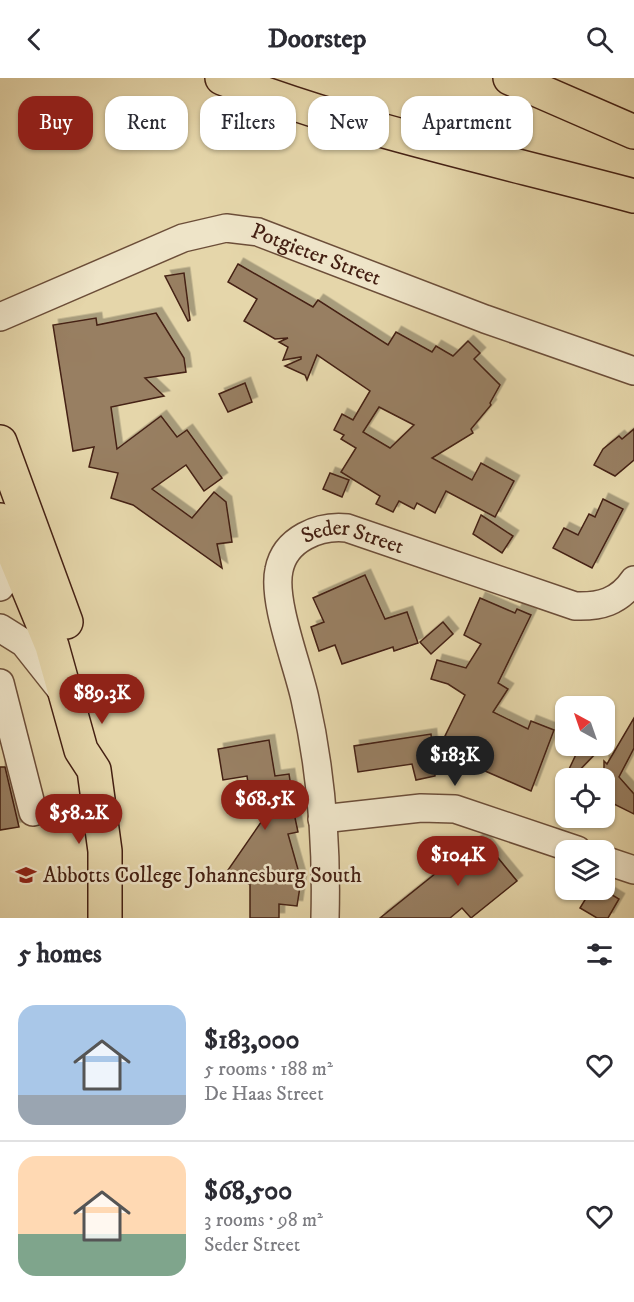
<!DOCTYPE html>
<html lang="en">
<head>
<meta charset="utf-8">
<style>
  :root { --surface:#fff; --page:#f2f2f3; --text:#2b2b33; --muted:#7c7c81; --line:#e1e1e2; --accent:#8f2418 }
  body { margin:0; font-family:"IM FELL DW Pica",serif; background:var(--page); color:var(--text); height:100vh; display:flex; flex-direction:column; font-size:22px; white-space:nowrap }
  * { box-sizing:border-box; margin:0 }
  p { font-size:20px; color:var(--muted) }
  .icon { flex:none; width:33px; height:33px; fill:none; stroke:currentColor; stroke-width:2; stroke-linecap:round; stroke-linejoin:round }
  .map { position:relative; height:840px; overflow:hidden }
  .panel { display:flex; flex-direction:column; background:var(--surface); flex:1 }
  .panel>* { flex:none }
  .banner { position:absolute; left:18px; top:18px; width:598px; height:54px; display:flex; gap:12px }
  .needle { width:39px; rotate:320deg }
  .fabs { position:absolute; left:555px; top:618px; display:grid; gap:12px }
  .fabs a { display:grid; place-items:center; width:60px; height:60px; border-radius:12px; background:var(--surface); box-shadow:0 2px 4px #0004; font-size:30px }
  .price { position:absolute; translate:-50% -51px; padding:0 14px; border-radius:21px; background:var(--accent); color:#fff; font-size:20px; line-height:39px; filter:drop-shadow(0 2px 3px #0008) }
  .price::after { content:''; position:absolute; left:50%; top:36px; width:18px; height:14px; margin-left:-9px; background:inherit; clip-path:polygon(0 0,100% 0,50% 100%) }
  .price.current { background:#222; color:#fff }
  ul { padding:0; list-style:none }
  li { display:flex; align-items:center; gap:18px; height:150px; padding:0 18px }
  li+li { border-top:2px solid var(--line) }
  li span { display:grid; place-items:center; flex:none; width:168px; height:120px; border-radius:18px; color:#555 }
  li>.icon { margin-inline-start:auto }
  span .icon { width:72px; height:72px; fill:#fffc; stroke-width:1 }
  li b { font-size:26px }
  h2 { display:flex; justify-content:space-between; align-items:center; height:72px; padding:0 18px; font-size:26px }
  .pill { padding:0 21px; border-radius:18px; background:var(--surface); box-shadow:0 2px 4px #0004; font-size:21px; line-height:54px }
  .pill.current { background:var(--accent); color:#fff }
  header { display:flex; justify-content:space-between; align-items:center; height:78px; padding:0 18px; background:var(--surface); font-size:27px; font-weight:700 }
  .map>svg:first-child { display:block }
  .building { fill:#987f62; stroke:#442013; stroke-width:1.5; fill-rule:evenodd; filter:url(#shadow) }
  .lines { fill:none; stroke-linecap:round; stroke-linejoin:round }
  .minor-casing { stroke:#6c4e39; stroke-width:30 }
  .major-casing { stroke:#442013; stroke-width:36 }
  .minor { stroke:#eee4c8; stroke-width:27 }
  .major { stroke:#e5d6aa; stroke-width:33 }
  .labels { text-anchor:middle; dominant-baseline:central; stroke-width:5; stroke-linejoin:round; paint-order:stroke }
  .street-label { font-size:22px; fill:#442013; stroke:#eee4c8 }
  .poi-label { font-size:22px; fill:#442013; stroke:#eee4c8; text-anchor:start }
</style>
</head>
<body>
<header><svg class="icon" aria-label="back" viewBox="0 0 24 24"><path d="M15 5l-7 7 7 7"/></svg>Doorstep<svg class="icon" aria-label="search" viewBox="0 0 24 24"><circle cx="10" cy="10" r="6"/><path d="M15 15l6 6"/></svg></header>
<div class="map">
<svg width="634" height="840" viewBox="0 0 634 840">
  <defs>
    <filter id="shadow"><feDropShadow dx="5.5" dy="-5.5" stdDeviation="0" flood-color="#0004"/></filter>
  </defs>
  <rect width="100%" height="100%" fill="#e5d6aa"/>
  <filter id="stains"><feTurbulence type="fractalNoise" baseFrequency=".00333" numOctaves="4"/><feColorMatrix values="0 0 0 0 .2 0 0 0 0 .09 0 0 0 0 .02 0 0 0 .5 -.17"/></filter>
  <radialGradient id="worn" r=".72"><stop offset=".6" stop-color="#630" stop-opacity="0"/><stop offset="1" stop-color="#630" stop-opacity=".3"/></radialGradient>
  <g class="building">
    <path d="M 238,186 L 313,229 L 318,222 L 388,267 L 396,254 L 432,274 L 436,268 L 453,278 L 468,263 L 480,275 L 474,281 L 500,307 L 490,325 L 491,327 L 471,351 L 473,355 L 432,380 L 472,402 L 481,385 L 514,403 L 495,439 L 446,413 L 435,435 L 417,425 L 414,431 L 399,423 L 393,434 L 376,426 L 380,418 L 341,394 L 356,370 L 341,361 L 344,357 L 334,352 L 342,336 L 353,342 L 370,313 L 317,277 L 307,302 L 305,297 L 285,288 L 301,281 L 301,279 L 283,282 L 288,269 L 279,264 L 288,260 L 275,261 L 244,243 L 257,221 L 228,204 ZM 379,329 L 414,347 L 390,370 L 363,354 Z"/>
    <polygon points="184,195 190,242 188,243 165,198"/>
    <polygon points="156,235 184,280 186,294 145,300 164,318 111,329 117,371 161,338 177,359 187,352 222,400 204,413 186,387 152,411 192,440 214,414 226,424 232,464 217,466 222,490 133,427 111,420 118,395 89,389 94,369 73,373 53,247 96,240 97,247"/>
    <polygon points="245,305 252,324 228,334 219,316"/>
    <polygon points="634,351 634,382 615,398 594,387 603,371 619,358 622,361"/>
    <polygon points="330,395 349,402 342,419 323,411"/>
    <polygon points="603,421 623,431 592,490 553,470 564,450 578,457 589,436 595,439"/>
    <polygon points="481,437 513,458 502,475 473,456"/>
    <polygon points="365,497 385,541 407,534 418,565 394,573 393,569 342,586 335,567 319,573 311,549 324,544 313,520"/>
    <polygon points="480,520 515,535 517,531 531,537 498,605 508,611 493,634 528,651 531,643 554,652 531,713 469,686 475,672 445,658 465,617 448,606 431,601 437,582 466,590 481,566 464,557"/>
    <polygon points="443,544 453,556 431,576 420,564"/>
    <polygon points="634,640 634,670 619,699 634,716 634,736 608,723 604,730 604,700 598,700 604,690 604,683 607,686"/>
    <polygon points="431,656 435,698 416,702 412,686 358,694 354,668"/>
    <polygon points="269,662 275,698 289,696 293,721 291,721 298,754 288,756 301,802 297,828 279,826 279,840 250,840 250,807 228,792 275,724 251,728 247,698 223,702 218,671"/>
    <polygon points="580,668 597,674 572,700 566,700 564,709 561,708"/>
    <polygon points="0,689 5,689 19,749 0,752"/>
    <polygon points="481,759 517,803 471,840 462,830 450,840 380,840"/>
    <polygon points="591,812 604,812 619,821 608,840 597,840 580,830"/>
  </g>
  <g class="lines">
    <g class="minor-casing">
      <g id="minor">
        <path id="s1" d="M 0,239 L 183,160 L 226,150 L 258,154 L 485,241 L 634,293"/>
        <polyline points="0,509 10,495 9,466"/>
        <polyline points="0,550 24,565 62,613"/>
        <polyline points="0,605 33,734"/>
        <polyline points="322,741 421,730 455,731 577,772"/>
        <polyline points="604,782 634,792"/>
        <path id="s2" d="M 325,840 C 327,768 321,692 305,621 C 298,588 272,523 279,492 C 285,461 319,447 347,450 L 575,528 C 600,529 619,524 634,502"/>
      </g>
    </g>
    <g class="major-casing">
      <g id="major">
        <path d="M 222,0 C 356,52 496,81 634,118"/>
        <polyline points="510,0 634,54"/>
        <polyline points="0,364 66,544"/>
        <polyline points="0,442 52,568 81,672 94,692 105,773 105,840"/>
      </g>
    </g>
    <use href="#minor" class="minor"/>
    <use href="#major" class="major"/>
  </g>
  <defs>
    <g id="school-bare" transform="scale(1.62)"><path d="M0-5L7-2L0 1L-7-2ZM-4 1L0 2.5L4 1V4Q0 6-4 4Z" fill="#8f2418" stroke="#eee4c8" stroke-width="2.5" paint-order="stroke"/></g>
  </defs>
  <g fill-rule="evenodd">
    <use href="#school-bare" x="26" y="797"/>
  </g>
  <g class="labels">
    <g class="street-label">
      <text stroke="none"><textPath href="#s1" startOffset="338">Potgieter Street</textPath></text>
      <text stroke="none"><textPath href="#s2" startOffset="447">Seder Street</textPath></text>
    </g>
    <g class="poi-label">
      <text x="43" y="797">Abbotts College Johannesburg South</text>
    </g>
  </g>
  <rect width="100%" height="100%" filter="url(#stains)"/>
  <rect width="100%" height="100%" fill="url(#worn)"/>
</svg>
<div class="fabs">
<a><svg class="needle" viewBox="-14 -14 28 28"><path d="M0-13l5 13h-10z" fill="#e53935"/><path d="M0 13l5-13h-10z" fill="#7c7c81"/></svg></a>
<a><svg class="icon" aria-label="locate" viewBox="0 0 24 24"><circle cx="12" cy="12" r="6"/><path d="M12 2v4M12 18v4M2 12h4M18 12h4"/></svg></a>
<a><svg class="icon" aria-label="layers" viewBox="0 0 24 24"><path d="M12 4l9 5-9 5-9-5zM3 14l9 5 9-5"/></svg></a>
</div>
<b class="price" style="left:102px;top:647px">$89.3K</b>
<b class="price current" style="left:455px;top:709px">$183K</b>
<b class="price" style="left:265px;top:753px">$68.5K</b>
<b class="price" style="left:79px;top:767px">$58.2K</b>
<b class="price" style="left:458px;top:809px">$104K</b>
<div class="banner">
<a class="pill current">Buy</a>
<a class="pill">Rent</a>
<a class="pill">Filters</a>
<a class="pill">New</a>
<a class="pill">Apartment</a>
</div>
</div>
<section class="panel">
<h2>5 homes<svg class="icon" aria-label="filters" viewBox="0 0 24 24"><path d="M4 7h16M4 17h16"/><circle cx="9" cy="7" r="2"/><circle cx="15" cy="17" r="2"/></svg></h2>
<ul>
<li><span style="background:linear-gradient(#a9c7e8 75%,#9aa5b1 0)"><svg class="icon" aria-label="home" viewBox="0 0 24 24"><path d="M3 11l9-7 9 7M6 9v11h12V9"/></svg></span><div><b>$183,000</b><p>5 rooms · 188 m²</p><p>De Haas Street</p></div><svg class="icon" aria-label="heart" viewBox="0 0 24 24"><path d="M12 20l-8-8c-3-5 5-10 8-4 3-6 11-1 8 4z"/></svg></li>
<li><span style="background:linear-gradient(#ffd9b3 65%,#7fa58c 0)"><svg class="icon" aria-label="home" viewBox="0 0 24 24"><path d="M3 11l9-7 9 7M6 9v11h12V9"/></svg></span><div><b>$68,500</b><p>3 rooms · 98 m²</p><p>Seder Street</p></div><svg class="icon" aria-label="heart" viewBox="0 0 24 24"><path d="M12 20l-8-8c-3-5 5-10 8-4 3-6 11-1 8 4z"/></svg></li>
</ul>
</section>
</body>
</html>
